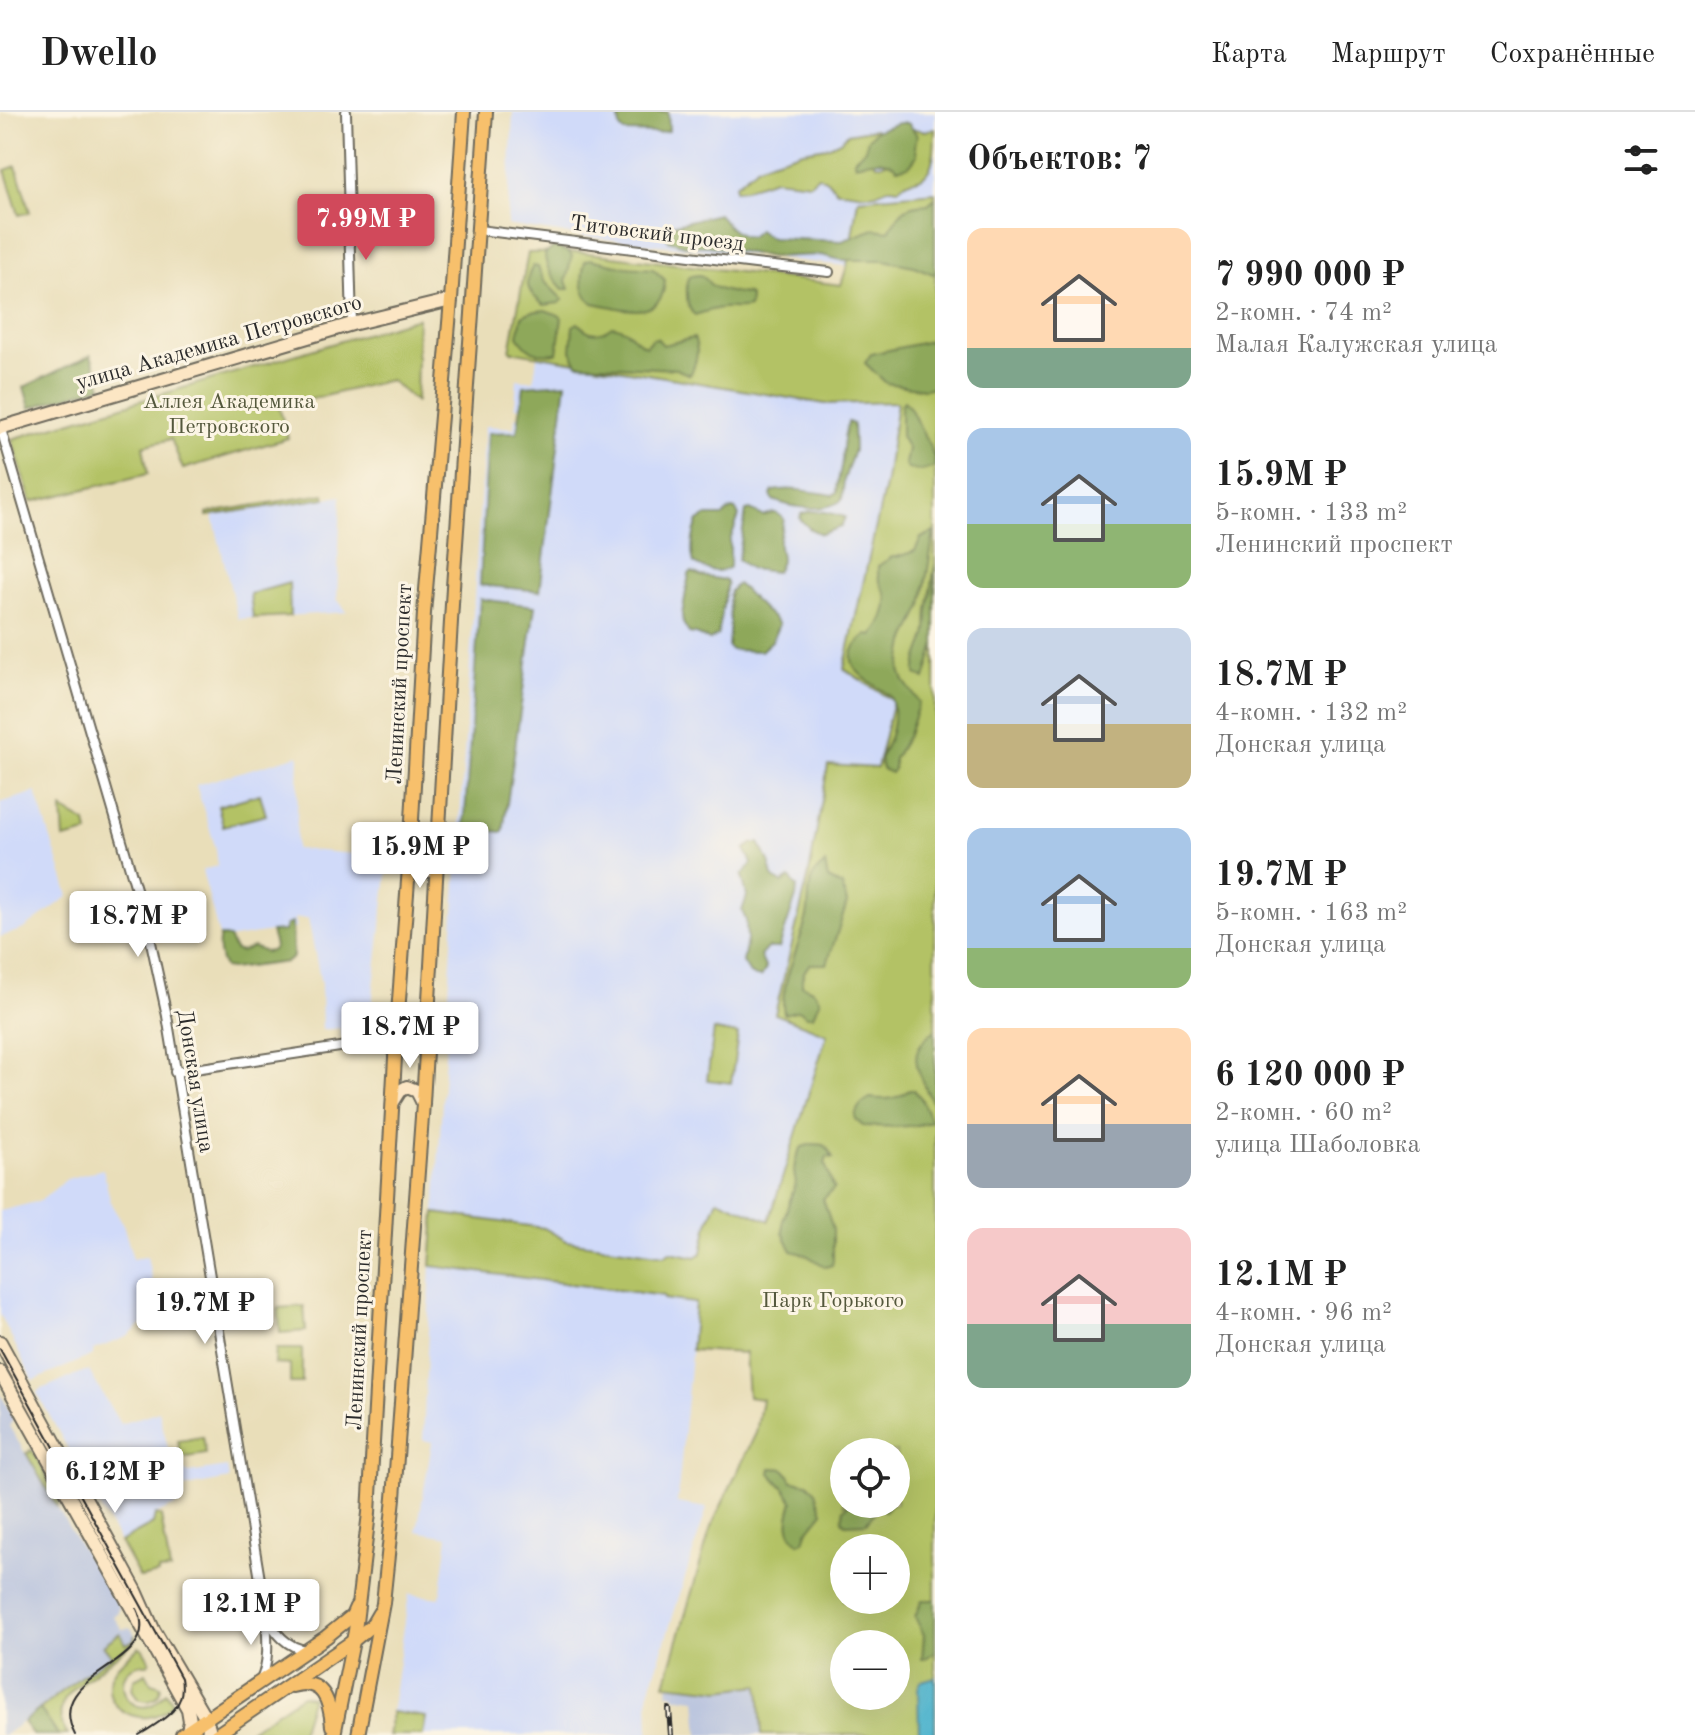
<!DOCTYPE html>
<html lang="ru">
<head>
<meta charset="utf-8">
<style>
  :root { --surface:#fff; --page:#f6f6f6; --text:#222; --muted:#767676; --line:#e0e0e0; --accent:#d1495b }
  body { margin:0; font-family:"Old Standard TT",serif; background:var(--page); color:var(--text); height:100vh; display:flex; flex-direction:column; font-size:30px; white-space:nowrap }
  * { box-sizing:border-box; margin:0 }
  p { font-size:26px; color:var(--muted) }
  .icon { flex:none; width:44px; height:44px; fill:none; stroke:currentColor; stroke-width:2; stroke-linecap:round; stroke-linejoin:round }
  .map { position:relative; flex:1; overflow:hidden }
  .panel { display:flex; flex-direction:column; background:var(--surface); width:760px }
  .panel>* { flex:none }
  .buttons { position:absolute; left:830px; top:1326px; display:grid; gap:16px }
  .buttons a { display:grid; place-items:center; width:80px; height:80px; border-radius:50%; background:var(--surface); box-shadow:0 8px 32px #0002; font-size:40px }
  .price { position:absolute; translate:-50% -68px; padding:0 18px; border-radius:8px; background:#fff; color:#222; font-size:26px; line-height:52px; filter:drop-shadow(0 2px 4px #0008) }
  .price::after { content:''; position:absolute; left:50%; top:48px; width:24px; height:18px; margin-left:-12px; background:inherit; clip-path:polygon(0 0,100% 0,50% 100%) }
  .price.current { background:var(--accent); color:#fff }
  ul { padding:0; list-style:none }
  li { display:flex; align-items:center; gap:24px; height:200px; padding:0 32px }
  li span { display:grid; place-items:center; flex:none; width:224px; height:160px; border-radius:16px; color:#555 }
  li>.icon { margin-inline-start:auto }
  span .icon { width:96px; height:96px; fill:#fffc; stroke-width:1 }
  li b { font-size:34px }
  h2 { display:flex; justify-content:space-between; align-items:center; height:96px; padding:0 32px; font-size:34px }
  header { display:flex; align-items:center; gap:48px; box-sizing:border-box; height:112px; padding:0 40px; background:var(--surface); border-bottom:2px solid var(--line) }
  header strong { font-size:38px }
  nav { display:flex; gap:44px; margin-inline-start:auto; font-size:28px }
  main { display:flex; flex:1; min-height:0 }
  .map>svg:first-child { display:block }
  .built { fill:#d0daf9 }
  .industrial { fill:#bac4de }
  .green { fill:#b3c265; stroke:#6f7648; stroke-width:2; fill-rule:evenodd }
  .forest { fill:#8ea85a; stroke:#5c6a42; stroke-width:2 }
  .water { fill:#4eb4cd; stroke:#3c707c; stroke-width:2 }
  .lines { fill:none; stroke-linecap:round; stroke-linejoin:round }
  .street-casing { stroke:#6e6a5d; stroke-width:12 }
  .secondary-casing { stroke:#6e6a5d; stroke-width:16 }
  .primary-casing { stroke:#6e6a5d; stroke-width:16 }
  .street { stroke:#fff; stroke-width:8 }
  .secondary { stroke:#fce6c4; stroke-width:12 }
  .primary { stroke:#f7c06c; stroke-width:12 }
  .tram { stroke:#2b2b2b; stroke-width:2 }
  .rail-casing { stroke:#2b2b2b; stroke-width:6 }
  .rail { stroke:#fcf5e5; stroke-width:3; stroke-dasharray:9; stroke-linecap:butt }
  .labels { text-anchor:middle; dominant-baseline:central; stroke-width:6; stroke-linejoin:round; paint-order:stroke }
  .street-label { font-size:22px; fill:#2b2b2b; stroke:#fcf5e5 }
  .park-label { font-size:22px; fill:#54583c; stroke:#fcf5e5 }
</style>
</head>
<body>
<header>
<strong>Dwello</strong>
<nav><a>Карта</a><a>Маршрут</a><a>Сохранённые</a></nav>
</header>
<main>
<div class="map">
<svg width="935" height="1623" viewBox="0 0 935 1623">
  <rect width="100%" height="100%" fill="#fcf5e5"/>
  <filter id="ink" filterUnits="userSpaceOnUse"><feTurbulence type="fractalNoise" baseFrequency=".0125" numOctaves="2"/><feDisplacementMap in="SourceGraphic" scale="16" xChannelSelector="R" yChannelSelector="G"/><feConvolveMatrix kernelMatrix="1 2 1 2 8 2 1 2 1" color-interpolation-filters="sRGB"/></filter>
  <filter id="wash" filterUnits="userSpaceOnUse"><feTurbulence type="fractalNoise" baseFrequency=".006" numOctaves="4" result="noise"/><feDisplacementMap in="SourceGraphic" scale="32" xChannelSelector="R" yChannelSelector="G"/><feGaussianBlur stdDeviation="1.8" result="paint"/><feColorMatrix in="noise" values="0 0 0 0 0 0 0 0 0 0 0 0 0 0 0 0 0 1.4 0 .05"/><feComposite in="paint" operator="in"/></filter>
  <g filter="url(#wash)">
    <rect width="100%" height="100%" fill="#e9deb9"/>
    <g class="built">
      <polygon points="513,0 935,0 935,80 858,87 847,154 579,124 507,113"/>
      <polygon points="537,244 825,291 897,290 886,369 893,589 877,656 828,653 809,762 776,902 827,922 769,1109 718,1088 708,1111 702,1141 696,1145 670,1140 665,1143 567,1129 544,1116 435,1101 485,314 514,316 515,306 519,304 520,297 515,294 517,267 534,269"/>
      <polygon points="341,384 337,487 347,500 238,507 213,404"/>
      <polygon points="299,643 296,737 389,745 373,883 371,921 341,925 340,916 322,918 321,872 308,806 295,806 296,816 220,828 202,758 218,754 216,737 196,673"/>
      <polygon points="36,680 69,784 24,817 0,825 0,691"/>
      <polygon points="103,1057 111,1092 123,1112 133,1147 147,1144 153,1174 151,1205 127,1225 93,1238 93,1243 33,1269 0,1202 0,1099 40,1089 67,1067"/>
      <polygon points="431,1154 664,1184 665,1187 696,1191 677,1391 707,1396 648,1583 649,1623 388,1623 409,1482 440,1486 448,1425 417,1419 432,1330 423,1328"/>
      <polygon points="85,1259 89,1259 120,1312 159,1299 173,1358 189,1361 227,1355 229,1367 172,1378 176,1393 155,1403 153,1412 120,1430 97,1390 96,1384 93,1383 90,1378 91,1375 87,1371 37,1281 39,1278"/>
    </g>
    <g class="industrial">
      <polygon points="0,1281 14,1307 9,1314 80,1434 88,1446 94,1448 119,1494 118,1500 113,1504 122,1517 131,1516 135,1523 134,1528 4,1623 0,1623"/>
      <polygon points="669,1573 721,1578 760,1573 762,1623 699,1623 696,1587 675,1585 674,1582 667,1581"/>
    </g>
    <g class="green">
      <path d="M 909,16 L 925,19 L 935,17 C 935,33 935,59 921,66 C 909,70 909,67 898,77 C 884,73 883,81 871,82 C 859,83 850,78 837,79 L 827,68 L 818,64 L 810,71 L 774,67 L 745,77 L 735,78 L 735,73 L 758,54 L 771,49 L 803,39 L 827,35 L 840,29 L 847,22 L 875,17 L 880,24 L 871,44 L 876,52 L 881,52 L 894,49 Z"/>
      <polygon points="16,54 30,100 19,103 5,58"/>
      <path d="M 935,80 L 935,1623 L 762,1623 L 759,1573 L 721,1578 L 665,1572 L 711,1415 L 756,1321 L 762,1287 L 748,1285 L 745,1241 L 691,1238 L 695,1191 L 664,1187 L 664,1184 L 431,1154 L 435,1101 L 544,1116 L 567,1129 L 665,1143 L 670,1140 L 696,1145 L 702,1141 L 708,1111 L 718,1087 L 769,1109 L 827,922 L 775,902 L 809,762 L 828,653 L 877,656 L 893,589 L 844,557 L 886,369 L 897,290 L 825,292 L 510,239 L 528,141 L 581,140 L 841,173 L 847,154 L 858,87 ZM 844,1340 L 896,1340 L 896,1392 L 844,1392 ZM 844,1436 L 896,1436 L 896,1488 L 844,1488 ZM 844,1532 L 896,1532 L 896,1584 L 844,1584 Z"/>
      <polygon points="418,206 416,290 390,268 279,295 288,326 183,357 171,327 143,334 148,362 31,390 12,327"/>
      <polygon points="324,382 326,386 207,404 207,401"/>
      <polygon points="289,471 290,504 253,506 250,482"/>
      <polygon points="260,682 266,703 223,714 218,694"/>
      <polygon points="62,697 86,711 88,721 64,727"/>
      <polygon points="714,918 738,922 731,971 707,968"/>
      <polygon points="304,1194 306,1219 280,1221 278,1196"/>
      <polygon points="276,1237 302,1237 302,1271 290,1271 290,1253 275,1252"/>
      <polygon points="203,1325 206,1342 181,1346 178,1329"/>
      <polygon points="30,1338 33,1339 57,1382 59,1390 57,1395 26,1341 30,1340"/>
      <polygon points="155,1403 161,1404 170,1458 158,1459 158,1462 140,1466 120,1430 153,1412"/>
      <path d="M 120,1521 L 126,1532 L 134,1528 L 135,1523 L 133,1531 C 121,1540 110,1549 98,1558 C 76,1574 46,1593 68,1623 L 58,1623 L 40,1597 L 84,1562 L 112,1544 L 103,1533 Z"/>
      <path d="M 139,1535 L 142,1536 L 150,1549 L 148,1552 C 108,1550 121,1605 152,1593 C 158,1590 162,1584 166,1580 L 173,1591 C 149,1623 90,1596 115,1557 C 121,1548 132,1542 139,1535 Z"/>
      <path d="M 146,1561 L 151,1571 L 161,1574 C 160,1588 148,1593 137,1586 L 132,1577 L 134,1567 Z"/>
      <polygon points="302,1583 312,1585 300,1623 250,1618"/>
      <polygon points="392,1600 426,1605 423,1623 388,1623"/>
    </g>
    <g class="forest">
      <polygon points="615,0 668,0 669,19 658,21 624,20 620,16 619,6"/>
      <path d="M 898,11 L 908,11 L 917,23 L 915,33 L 917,43 C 911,53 909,56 897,56 C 886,44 870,49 855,52 L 854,47 L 865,37 L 868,27 L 875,19 Z"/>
      <path d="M 935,86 L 935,162 L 933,162 L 914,154 L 883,148 L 841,148 L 821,143 L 771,145 L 709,134 L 688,134 L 668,128 L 665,122 L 672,113 L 718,102 C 727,113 735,124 750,125 L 758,118 L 771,126 L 842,129 L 874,117 L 889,119 C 902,98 902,93 928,92 Z"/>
      <path d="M 554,135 L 569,140 L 572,144 L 566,169 L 569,177 L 563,177 C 554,167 545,156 545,142 Z"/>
      <path d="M 590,147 L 626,155 L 653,157 L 665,168 C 663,212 622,196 593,191 C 580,180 581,165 585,149 Z"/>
      <path d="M 533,154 L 538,155 L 544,169 L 563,188 L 559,191 L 544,193 C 529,182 522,172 533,154 Z"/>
      <path d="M 700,163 C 705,165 707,169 711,173 C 720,180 737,181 748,182 L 750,186 L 749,195 C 740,198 731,195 722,196 C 713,197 704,200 695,203 C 685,196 687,180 687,169 L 690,164 Z"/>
      <path d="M 545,198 L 559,203 L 562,206 L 557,241 C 538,243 529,241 518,224 L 522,204 L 530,200 Z"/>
      <path d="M 578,211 C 589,224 600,223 612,214 C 629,216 631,226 645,234 L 652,227 L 657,226 L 663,233 L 694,226 C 700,239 696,250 690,263 L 676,257 L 578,252 L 571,239 L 573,214 Z"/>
      <polygon points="935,228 935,275 924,277 886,271 865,251 871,242"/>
      <polygon points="91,243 102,274 30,296 24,275"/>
      <polygon points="566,271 540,479 480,473 488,321 517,320 524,274"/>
      <path d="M 904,289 C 912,296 913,303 918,312 C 925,327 935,338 935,355 L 922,359 L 908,357 L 905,352 L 908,337 L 901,324 L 901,293 Z"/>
      <path d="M 848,310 L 853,312 L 854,338 L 844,368 L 842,388 C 824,401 792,396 773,388 L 771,383 L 773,379 C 792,375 813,380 833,383 L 837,380 C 837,369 841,359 842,348 C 843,334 843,323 848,310 Z"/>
      <path d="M 731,397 L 736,398 L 739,404 L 730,428 L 730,455 C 718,463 706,458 694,451 C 690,438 693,421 698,409 L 707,404 L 723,404 Z"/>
      <path d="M 750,398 L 763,404 C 774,400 776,399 784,407 C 783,414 780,421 779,428 C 777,442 787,444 775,460 L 751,457 L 738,448 L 746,399 Z"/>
      <polygon points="810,399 826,400 845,405 841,415 821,422 810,417 800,407 801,402"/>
      <path d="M 934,420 L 922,494 L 905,530 L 900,558 L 904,569 L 919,590 L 908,623 L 894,647 L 894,657 L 891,661 L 882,657 C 878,642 882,644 887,632 C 893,617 896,599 890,584 C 866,567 831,550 867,523 L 872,524 C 881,514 892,493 885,480 C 880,470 877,466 878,454 L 892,445 L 897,445 L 915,439 L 921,426 Z"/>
      <path d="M 935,453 L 935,532 L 925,567 L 916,562 C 915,548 922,538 926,524 C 928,516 927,507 928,498 C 931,483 932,468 935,453 Z"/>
      <polygon points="692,460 701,464 725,468 727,470 718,523 709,528 696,522 689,521 683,511 682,503 689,462"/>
      <path d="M 737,472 C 746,478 750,485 758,492 C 765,500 772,504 779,512 L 772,529 L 761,539 L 731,538 L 728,535 L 730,509 L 729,484 L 730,479 Z"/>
      <polygon points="480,487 535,494 503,720 464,717"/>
      <path d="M 754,731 L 759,731 C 766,742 772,753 773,766 L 782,771 L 790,766 L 797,775 L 796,785 L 779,836 L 767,836 L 760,844 L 766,857 L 761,865 L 751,863 L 743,850 L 747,828 L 746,808 L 742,799 L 747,784 L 742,764 L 752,751 L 745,737 Z"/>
      <path d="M 825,752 L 828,767 L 842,774 L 847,791 L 827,852 L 810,852 C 805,857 801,865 802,873 L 814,879 L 820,888 L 813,904 L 807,904 L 799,898 L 784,902 C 778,875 801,831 807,804 C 810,791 807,778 812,766 C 815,760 819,756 825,752 Z"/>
      <path d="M 292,811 L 293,845 L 287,850 L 231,857 L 224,856 C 219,847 217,834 220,824 L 229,826 L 235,838 L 241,840 L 253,835 L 265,840 L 271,839 L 275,834 L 271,820 L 284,819 L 286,813 Z"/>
      <path d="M 935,918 L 935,995 C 930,987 927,979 923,971 C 912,946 913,935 935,918 Z"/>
      <path d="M 909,978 L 914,978 L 921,986 L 931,1009 C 914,1017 883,1014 863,1014 L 855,1007 C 856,996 861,991 870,986 C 887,988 895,988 909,978 Z"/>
      <path d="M 812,1032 C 826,1032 827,1033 833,1046 L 827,1045 L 825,1052 L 834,1077 L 823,1087 L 833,1117 L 833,1148 L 832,1153 L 826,1155 L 806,1143 L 792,1139 L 783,1121 L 783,1109 L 796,1070 C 792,1058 795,1045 802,1035 Z"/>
      <path d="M 771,1356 C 786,1356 786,1357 792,1369 L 808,1371 L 816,1380 L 823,1400 L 807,1420 L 804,1429 L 799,1431 C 784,1418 788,1406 793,1389 L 784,1376 L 770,1361 Z"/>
      <polygon points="849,1392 890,1392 885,1399 880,1397 876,1399 866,1411 845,1412 842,1408 844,1397"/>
      <polygon points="922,1488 935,1488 935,1540 924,1547 922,1547 924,1523 915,1505"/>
      <polygon points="40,1597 58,1623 33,1623 23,1610"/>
    </g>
    <polygon class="water" points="935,1565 935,1623 919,1623 918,1576 921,1569"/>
  </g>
  <g filter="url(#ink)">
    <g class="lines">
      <g class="street-casing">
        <g id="street">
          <polyline points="346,0 352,212"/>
          <polyline points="479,118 755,152 829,160"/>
          <path d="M 0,314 L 149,821 L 167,904 L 266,1504 C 267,1525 270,1548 261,1568"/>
          <polyline points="175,960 366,931 427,927"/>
          <path d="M 266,1505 C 276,1521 286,1535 306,1538"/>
        </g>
      </g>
      <g class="secondary-casing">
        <g id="secondary">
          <polyline points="0,316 352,212 451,188"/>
          <polyline points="409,746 414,756 423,760 431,758 438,748"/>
          <polyline points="393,990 400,979 407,975 417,979 423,991"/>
          <polyline points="0,1230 136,1479 153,1517 206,1607 209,1616 208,1623"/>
          <polyline points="0,1260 188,1597 190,1609 188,1619"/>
        </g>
      </g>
      <g class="primary-casing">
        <g id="primary">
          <path d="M 292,1574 C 323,1565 330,1589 332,1614"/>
          <polyline points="182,1623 326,1525 352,1504 356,1495"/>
          <polyline points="216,1623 353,1529 372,1513 379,1501"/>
          <polyline points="334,1623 355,1519 369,1401 396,928 410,742 424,501 451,188 464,0"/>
          <polyline points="358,1623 383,1491 394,1386 423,991 453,475 486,0"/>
        </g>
      </g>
      <use href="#street" class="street"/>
      <use href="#secondary" class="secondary"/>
      <use href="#primary" class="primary"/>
      <g class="tram">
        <path d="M 0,1237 L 181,1566 C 187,1598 162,1608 139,1623"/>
        <path d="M 75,1623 C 41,1558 166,1556 137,1497"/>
      </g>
      <g class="rail-casing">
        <polyline id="rail" points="669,1597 671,1623"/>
      </g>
      <use href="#rail" class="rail"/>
    </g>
  </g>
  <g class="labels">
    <g class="street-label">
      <text transform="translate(657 122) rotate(7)">Титовский проезд</text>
      <text transform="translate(219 231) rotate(-16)">улица Академика Петровского</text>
      <text transform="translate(400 572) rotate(-87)">Ленинский проспект</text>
      <text transform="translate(195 969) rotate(81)">Донская улица</text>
      <text transform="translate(360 1218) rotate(-87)">Ленинский проспект</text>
    </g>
    <g class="park-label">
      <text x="229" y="290">Аллея Академика<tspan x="229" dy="25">Петровского</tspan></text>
      <text x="833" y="1189">Парк Горького</text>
    </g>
  </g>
</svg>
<div class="buttons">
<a><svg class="icon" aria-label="locate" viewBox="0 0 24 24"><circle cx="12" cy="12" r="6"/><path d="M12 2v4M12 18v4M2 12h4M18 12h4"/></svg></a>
<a>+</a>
<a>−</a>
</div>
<b class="price current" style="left:366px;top:150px">7.99M ₽</b>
<b class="price" style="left:420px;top:778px">15.9M ₽</b>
<b class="price" style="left:138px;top:847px">18.7M ₽</b>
<b class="price" style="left:410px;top:958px">18.7M ₽</b>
<b class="price" style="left:205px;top:1234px">19.7M ₽</b>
<b class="price" style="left:115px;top:1403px">6.12M ₽</b>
<b class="price" style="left:251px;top:1535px">12.1M ₽</b>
</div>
<section class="panel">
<h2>Объектов: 7<svg class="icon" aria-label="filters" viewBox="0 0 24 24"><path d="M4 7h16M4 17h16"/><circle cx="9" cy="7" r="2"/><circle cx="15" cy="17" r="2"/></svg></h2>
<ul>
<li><span style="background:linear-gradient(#ffd9b3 75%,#7fa58c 0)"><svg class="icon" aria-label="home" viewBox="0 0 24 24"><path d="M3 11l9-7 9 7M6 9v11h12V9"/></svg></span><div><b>7 990 000 ₽</b><p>2-комн. · 74 m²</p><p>Малая Калужская улица</p></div></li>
<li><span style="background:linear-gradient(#a9c7e8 60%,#8fb573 0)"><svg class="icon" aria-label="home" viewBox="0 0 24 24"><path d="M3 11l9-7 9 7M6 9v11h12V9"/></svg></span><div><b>15.9M ₽</b><p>5-комн. · 133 m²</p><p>Ленинский проспект</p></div></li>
<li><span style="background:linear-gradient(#c9d6e8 60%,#c2b280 0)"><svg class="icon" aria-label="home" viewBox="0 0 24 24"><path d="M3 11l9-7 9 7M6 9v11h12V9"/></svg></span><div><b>18.7M ₽</b><p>4-комн. · 132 m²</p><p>Донская улица</p></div></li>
<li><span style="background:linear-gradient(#a9c7e8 75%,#8fb573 0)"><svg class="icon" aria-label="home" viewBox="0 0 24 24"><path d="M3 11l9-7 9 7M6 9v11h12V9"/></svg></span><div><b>19.7M ₽</b><p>5-комн. · 163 m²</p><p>Донская улица</p></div></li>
<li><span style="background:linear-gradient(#ffd9b3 60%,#9aa5b1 0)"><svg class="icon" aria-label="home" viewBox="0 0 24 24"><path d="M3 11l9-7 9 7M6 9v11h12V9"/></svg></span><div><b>6 120 000 ₽</b><p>2-комн. · 60 m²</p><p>улица Шаболовка</p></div></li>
<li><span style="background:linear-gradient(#f6c9c9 60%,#7fa58c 0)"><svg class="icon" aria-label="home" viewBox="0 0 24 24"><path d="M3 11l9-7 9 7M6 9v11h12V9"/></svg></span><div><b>12.1M ₽</b><p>4-комн. · 96 m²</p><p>Донская улица</p></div></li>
</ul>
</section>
</main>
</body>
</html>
